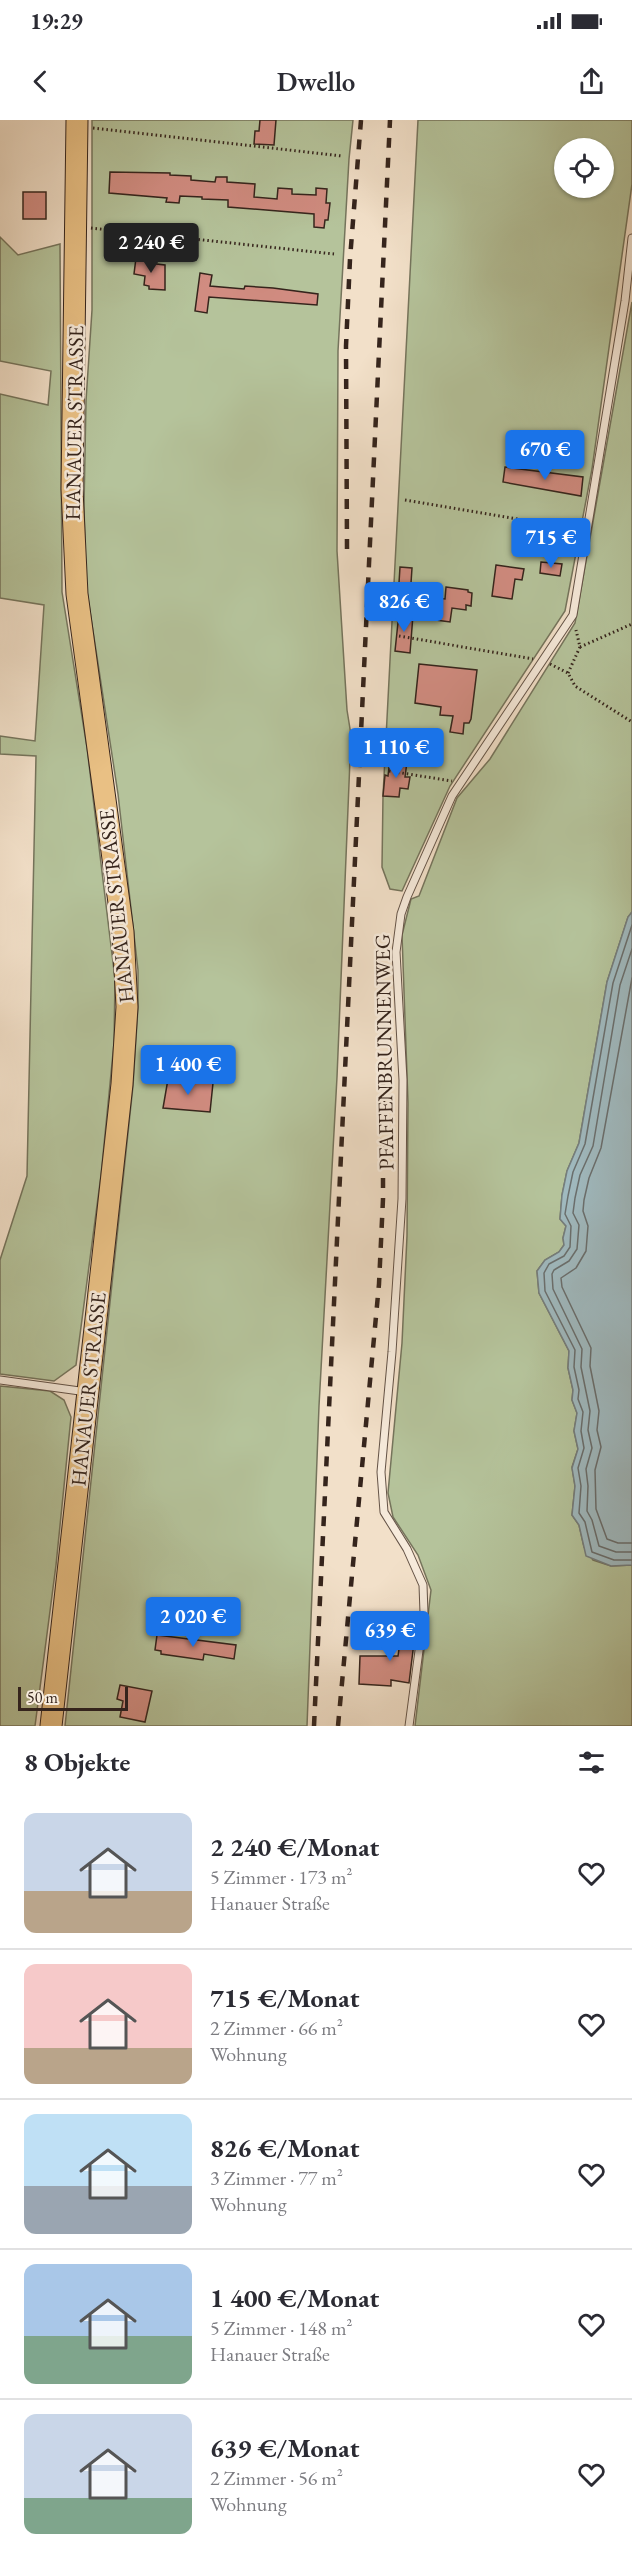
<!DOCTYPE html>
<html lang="de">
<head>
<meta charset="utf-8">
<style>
  :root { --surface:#fff; --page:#f2f2f3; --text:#2b2b33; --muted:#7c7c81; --line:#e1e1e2; --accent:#1a73e8 }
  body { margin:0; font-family:"EB Garamond",serif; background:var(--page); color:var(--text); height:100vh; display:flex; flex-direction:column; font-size:22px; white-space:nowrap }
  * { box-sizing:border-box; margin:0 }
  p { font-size:20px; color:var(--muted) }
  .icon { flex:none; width:33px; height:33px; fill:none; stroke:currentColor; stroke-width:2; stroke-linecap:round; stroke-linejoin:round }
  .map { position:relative; height:1606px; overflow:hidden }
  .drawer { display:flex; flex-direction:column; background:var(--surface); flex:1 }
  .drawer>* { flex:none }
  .controls { position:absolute; left:554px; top:18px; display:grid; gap:12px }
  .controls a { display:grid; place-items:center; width:60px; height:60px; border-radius:50%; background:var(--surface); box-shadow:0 2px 4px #0004; font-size:30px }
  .scale { position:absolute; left:18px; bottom:15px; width:110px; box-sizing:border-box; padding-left:6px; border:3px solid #35241c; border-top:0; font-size:16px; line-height:21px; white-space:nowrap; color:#35241c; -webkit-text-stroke:4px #f7ebdc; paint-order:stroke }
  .price { position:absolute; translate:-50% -51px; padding:0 14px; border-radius:6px; background:var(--accent); color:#fff; font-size:20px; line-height:39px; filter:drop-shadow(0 2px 3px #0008) }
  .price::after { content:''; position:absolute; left:50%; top:36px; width:18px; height:14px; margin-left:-9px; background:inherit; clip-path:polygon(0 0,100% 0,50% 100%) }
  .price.on { background:#222; color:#fff }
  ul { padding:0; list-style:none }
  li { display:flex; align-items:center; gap:18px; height:150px; padding:0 24px }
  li+li { border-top:2px solid var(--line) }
  li span { display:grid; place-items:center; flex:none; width:168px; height:120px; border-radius:12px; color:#555 }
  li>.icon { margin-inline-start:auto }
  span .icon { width:72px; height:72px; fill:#fffc; stroke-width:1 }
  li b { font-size:26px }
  h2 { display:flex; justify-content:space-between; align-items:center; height:72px; padding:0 24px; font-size:26px }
  .status { display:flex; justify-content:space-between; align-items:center; height:42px; padding:0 30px; background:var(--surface); direction:ltr }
  .status svg { height:16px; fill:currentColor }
  header { display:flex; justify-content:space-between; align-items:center; height:78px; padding:0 24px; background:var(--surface); font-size:27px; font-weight:600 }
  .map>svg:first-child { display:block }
  .green { fill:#b5c39b; stroke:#75745c; stroke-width:1.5; fill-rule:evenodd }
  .water { fill:#a0bac0; stroke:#757e7e; stroke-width:1.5 }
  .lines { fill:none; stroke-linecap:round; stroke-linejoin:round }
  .shore { stroke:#6a6f6e; stroke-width:1.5 }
  .building { fill:#d18c81; stroke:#35241c; stroke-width:1.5 }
  .service-casing { stroke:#645347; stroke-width:9 }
  .primary-casing { stroke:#35241c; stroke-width:23 }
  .path { stroke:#35241c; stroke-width:3; stroke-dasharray:1.5 3; stroke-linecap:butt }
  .service { stroke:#f7ebdc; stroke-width:7 }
  .primary { stroke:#e9c084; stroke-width:21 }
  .rail { stroke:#35241c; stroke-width:4.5; stroke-dasharray:10 10; stroke-linecap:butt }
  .labels { text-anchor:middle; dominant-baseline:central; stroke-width:5; stroke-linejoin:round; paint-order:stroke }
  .street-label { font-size:21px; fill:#35241c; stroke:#f7ebdc }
</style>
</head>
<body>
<div class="status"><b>19:29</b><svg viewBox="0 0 49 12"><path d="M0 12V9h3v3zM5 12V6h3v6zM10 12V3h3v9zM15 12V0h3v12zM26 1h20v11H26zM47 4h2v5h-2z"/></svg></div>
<header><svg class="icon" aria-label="back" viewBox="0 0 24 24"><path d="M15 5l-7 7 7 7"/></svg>Dwello<svg class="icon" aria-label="share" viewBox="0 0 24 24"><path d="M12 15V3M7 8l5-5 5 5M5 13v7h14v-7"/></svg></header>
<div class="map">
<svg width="632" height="1606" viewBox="0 0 632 1606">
  <rect width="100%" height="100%" fill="#f2e0c9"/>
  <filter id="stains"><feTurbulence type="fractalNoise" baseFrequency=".00333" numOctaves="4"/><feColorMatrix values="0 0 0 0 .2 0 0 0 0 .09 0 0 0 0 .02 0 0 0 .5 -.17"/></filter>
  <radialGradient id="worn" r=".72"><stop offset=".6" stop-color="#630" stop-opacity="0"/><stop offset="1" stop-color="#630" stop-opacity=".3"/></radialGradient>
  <g class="green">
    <polygon points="92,0 353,0 349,39 338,231 337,431 347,590 351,615 337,957 319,1286 307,1606 65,1606 133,966 138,887 138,850 118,674 86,465 84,386 86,281 92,190"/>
    <path d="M 418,0 L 632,0 L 632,64 L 592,349 L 565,491 L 450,666 L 402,771 L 390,769 L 382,747 L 383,676 ZM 564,28 L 603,28 L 603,68 L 564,68 Z"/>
    <polygon points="0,117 18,135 60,124 62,472 87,628 115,859 114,923 101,1055 76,1245 54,1261 0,1254 0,1140 27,1056 36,636 0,634 0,616 35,621 44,485 0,478 0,274 48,285 51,251 0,241"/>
    <polygon points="632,182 632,792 628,797 607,862 579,1023 567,1051 562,1075 560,1099 566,1106 563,1118 564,1125 559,1132 545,1140 537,1151 539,1173 569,1231 568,1248 573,1270 572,1280 577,1293 574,1311 578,1329 572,1347 575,1366 572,1395 579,1405 584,1427 593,1440 611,1446 632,1445 632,1606 415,1606 431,1470 418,1435 393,1397 388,1373 402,1223 407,1116 408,983 402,815 411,779 419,776 457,678 490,639 575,503"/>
    <polygon points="0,1266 50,1271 64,1280 71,1297 56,1445 35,1606 0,1606"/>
  </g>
  <polygon class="water" points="632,792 632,1445 611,1446 586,1436 579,1405 572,1395 575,1366 572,1348 578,1329 574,1311 577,1293 572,1280 573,1270 568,1248 569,1231 539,1173 537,1151 545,1140 559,1132 564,1125 563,1118 566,1106 560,1099 562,1075 567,1051 579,1023 607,862 628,797"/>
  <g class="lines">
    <g class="shore">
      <polyline points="632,805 613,863 585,1024 573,1052 568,1076 565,1094 571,1106 570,1127 564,1136 549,1144 544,1153 545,1171 575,1230 574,1247 579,1270 578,1279 583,1292 581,1311 584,1328 578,1348 581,1366 579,1393 585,1402 592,1432 614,1440 632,1440"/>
      <polyline points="632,829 620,865 593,1026 580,1055 575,1078 573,1093 579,1105 577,1129 569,1141 554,1150 552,1154 553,1169 582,1229 581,1247 590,1291 588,1310 592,1328 586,1349 588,1366 587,1391 592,1400 599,1426 616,1432 632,1432"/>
      <polyline points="632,858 601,1028 589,1058 584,1080 583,1091 588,1106 586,1131 576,1148 561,1158 562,1167 591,1228 590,1246 599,1291 597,1310 601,1327 595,1350 596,1389 607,1419 618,1423 632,1423"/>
    </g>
  </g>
  <g class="building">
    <polygon points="260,0 276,0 274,25 254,24 255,11 259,11"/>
    <polygon points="110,52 170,53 170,55 191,56 191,60 215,62 216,57 227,57 227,62 255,64 254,77 277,79 278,68 292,69 292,74 316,75 316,68 327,69 326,83 330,83 328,100 325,100 324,108 314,107 314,94 228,87 228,80 202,79 202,77 180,76 179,83 166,82 167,78 109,73"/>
    <rect x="23" y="72" width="23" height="27"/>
    <polygon points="136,138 149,139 148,143 165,145 165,170 149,169 149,166 144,165 145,156 134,154"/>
    <polygon points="200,153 212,155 210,166 244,169 245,166 273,168 318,174 317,185 209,177 207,193 195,191"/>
    <polygon points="505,347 583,357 581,376 503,362"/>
    <polygon points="541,442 562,444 560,456 540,453"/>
    <polygon points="496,445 524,449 522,460 515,459 512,479 492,476"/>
    <polygon points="400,447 412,448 411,463 399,463"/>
    <polygon points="446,467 468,470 468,472 472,473 471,486 466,485 466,490 452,488 450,502 436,500 437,495 423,493 424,477 445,479"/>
    <polygon points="399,493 413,495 410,533 395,531"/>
    <polygon points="419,544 477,550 471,599 469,603 464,603 463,614 450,612 453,596 440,595 441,587 415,583"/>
    <polygon points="390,639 407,642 405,657 410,657 408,669 400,668 399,677 383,676 385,655 388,656"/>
    <polygon points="168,959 213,963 210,992 163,988"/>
    <polygon points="398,1503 416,1506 409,1563 391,1560 391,1566 359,1564 360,1536 398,1536 401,1515 396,1514"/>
    <polygon points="157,1515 236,1525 234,1539 204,1534 203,1540 161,1534 161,1531 155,1530"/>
    <polygon points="120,1565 152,1571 145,1602 120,1597 123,1581 117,1579"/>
  </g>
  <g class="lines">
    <g class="service-casing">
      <g id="service">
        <polyline points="0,1260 87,1272"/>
        <polyline points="409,1606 424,1493 423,1465 407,1429 384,1392 381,1352 392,1232 402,1079 403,960 396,832 401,794 407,777 452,676 573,495 625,181 632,118"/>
      </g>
    </g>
    <g class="primary-casing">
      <polyline id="primary" points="51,1606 122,964 127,887 123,812 77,474 72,369 77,0"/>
    </g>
    <g class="path">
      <polyline points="93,8 342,36"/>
      <polyline points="91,108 334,134"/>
      <polyline points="405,380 577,409"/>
      <polyline points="399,516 533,539"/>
      <polyline points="580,527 632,504"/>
      <polyline points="550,544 568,553 575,566 632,602"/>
      <polyline points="568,553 580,527 576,510"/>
      <polyline points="389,651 452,661"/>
    </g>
    <use href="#service" class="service"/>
    <use href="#primary" class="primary"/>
    <g class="rail">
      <polyline points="347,429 346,226 350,139 361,0"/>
      <polyline points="314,1606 390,0"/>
      <polyline points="338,1606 379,1164 383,1079 383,947"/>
    </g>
  </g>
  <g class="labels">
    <g class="street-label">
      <text transform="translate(74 303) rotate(-89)">HANAUER STRASSE</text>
      <text transform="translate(116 786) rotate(-96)">HANAUER STRASSE</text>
      <text transform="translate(384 932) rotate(-91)">PFAFFENBRUNNENWEG</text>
      <text transform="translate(88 1269) rotate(-84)">HANAUER STRASSE</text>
    </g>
  </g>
  <rect width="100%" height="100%" filter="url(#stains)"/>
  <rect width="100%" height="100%" fill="url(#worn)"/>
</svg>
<div class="controls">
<a><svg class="icon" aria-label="locate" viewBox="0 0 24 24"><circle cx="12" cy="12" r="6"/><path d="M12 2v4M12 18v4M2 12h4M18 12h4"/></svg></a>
</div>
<div class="scale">50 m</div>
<b class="price on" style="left:151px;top:154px">2 240 €</b>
<b class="price" style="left:545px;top:361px">670 €</b>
<b class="price" style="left:551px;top:449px">715 €</b>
<b class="price" style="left:404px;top:513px">826 €</b>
<b class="price" style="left:396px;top:659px">1 110 €</b>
<b class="price" style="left:188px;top:976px">1 400 €</b>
<b class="price" style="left:193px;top:1528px">2 020 €</b>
<b class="price" style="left:390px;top:1542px">639 €</b>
</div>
<section class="drawer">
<h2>8 Objekte<svg class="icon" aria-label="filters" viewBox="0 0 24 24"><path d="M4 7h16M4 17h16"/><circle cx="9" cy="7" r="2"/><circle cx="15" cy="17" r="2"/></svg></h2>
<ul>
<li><span style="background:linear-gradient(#c9d6e8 65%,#b9a48a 0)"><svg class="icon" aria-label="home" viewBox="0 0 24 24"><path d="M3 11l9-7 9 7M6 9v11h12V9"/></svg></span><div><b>2 240 €/Monat</b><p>5 Zimmer · 173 m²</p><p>Hanauer Straße</p></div><svg class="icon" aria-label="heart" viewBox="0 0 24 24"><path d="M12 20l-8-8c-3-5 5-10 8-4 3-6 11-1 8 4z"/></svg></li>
<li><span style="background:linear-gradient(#f6c9c9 70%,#b9a48a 0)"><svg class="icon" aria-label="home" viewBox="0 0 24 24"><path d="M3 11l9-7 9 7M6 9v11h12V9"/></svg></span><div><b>715 €/Monat</b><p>2 Zimmer · 66 m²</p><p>Wohnung</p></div><svg class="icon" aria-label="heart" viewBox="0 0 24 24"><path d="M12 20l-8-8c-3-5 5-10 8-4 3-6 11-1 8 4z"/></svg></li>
<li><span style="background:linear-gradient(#bfe0f5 60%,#9aa5b1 0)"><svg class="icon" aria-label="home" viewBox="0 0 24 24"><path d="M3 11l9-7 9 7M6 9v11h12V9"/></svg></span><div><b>826 €/Monat</b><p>3 Zimmer · 77 m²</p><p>Wohnung</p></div><svg class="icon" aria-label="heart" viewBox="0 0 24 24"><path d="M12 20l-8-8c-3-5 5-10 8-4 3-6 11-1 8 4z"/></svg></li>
<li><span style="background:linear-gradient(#a9c7e8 60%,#7fa58c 0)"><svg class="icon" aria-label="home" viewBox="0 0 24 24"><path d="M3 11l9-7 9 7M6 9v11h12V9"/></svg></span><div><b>1 400 €/Monat</b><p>5 Zimmer · 148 m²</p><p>Hanauer Straße</p></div><svg class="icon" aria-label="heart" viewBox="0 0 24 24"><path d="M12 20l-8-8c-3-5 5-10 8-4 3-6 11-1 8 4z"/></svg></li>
<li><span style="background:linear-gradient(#c9d6e8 70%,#7fa58c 0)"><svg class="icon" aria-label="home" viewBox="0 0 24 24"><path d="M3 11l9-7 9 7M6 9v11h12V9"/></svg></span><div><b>639 €/Monat</b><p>2 Zimmer · 56 m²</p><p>Wohnung</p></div><svg class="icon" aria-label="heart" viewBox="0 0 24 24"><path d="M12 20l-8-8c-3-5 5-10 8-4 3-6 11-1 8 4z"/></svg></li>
</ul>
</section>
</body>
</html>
